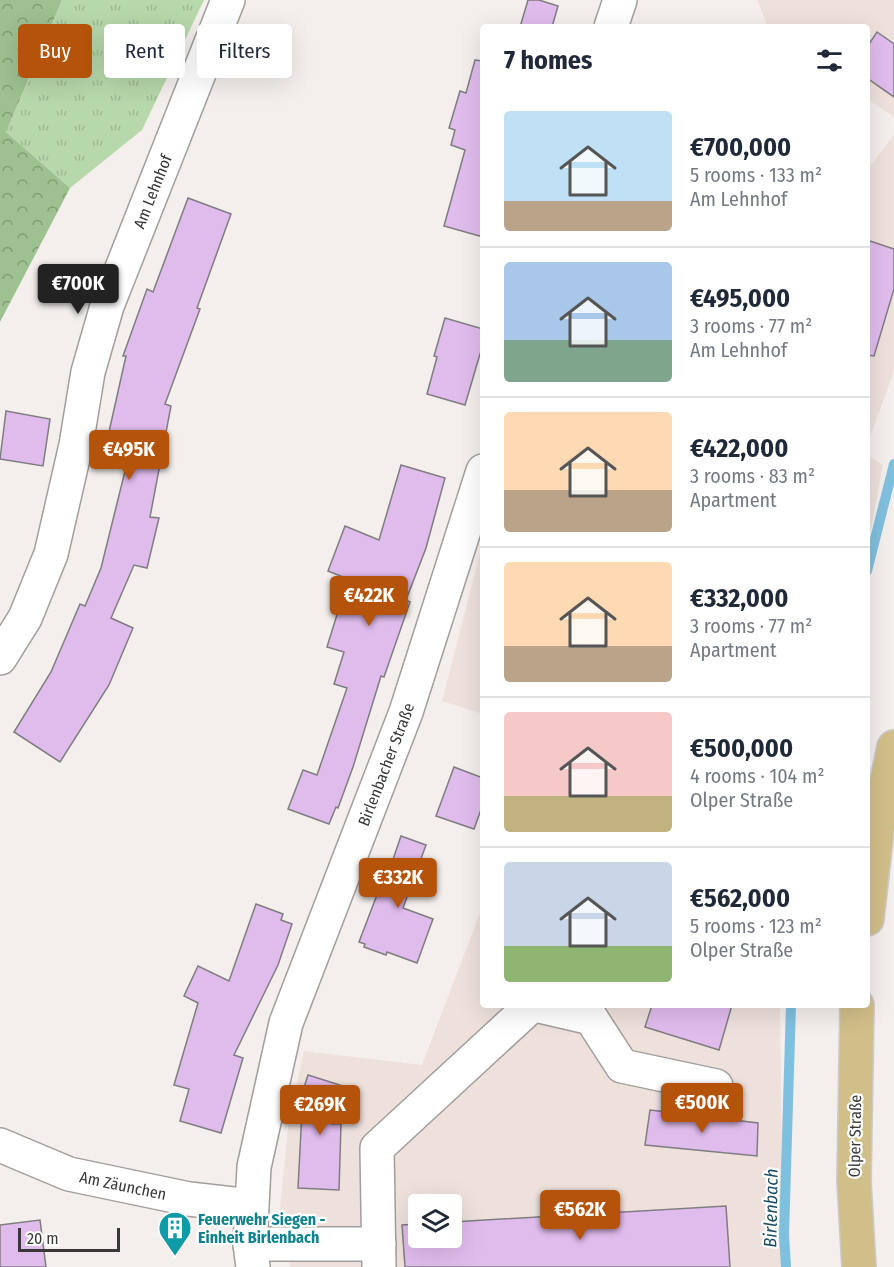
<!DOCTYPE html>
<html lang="en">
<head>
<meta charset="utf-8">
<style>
  :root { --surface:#fff; --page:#f2f2f3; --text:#1f2937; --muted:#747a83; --line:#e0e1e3; --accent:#b45309 }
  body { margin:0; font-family:"Fira Sans Condensed",sans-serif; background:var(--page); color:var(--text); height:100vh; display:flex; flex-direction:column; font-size:22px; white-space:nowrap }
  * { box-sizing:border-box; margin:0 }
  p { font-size:20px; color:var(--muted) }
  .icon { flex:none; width:33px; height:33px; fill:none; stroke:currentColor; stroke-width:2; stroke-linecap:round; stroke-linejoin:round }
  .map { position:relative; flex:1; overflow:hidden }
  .details { position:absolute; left:480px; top:24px; width:390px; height:984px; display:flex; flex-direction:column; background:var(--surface); border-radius:6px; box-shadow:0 6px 24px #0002 }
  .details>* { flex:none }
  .hud { position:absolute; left:18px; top:24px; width:372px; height:54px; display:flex; gap:12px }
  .controls { position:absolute; left:408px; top:1194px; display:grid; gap:12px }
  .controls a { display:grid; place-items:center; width:54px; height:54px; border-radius:6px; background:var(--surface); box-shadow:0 6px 24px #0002; font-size:30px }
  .scale { position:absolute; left:18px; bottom:15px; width:102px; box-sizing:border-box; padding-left:6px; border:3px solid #393837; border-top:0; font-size:16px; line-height:21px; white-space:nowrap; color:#393837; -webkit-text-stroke:4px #fff; paint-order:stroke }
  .price { position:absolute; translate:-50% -51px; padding:0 14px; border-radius:6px; background:var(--accent); color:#fff; font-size:20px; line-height:39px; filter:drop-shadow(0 2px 3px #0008) }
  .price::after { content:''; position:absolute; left:50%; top:36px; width:18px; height:14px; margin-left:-9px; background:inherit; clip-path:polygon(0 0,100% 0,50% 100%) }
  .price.selected { background:#222; color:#fff }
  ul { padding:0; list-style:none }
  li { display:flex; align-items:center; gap:18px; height:150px; padding:0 24px }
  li+li { border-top:2px solid var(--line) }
  li span { display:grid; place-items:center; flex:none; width:168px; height:120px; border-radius:6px; color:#555 }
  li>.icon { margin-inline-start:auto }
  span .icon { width:72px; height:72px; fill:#fffc; stroke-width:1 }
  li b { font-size:26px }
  h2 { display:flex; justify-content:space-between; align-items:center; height:72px; padding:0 24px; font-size:26px }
  .tag { padding:0 21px; border-radius:6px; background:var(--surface); box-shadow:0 6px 24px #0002; font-size:21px; line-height:54px }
  .tag.selected { background:var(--accent); color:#fff }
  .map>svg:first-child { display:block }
  .built { fill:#eee1dc; fill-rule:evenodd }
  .grass { fill:url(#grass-tufts) }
  .forest { fill:url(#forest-crowns) }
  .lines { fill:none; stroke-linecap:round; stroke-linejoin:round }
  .stream { stroke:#80c0df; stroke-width:10 }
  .building { fill:#e0bced; stroke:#7f7d80; stroke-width:1.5 }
  .minor-casing { stroke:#a29e9c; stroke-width:36 }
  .major-casing { stroke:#cccbcb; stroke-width:36 }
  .minor { stroke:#fff; stroke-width:33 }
  .major { stroke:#d1bf89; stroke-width:33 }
  .labels { text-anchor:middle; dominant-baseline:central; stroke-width:4.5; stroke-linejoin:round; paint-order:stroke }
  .street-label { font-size:16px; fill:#393837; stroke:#fff }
  .culture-label { font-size:16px; font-weight:bold; fill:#0d838f; stroke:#fff; text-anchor:start }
  .water-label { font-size:18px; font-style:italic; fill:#194c62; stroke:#fff }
</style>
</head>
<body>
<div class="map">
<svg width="894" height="1267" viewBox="0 0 894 1267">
  <defs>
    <pattern id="grass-tufts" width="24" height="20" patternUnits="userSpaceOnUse" patternTransform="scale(1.5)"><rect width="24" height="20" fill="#b7d8ab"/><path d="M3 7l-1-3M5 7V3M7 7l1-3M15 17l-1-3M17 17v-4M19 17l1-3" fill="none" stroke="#9eba94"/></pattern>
    <pattern id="forest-crowns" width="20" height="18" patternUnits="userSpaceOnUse" patternTransform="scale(1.5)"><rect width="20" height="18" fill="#9dc190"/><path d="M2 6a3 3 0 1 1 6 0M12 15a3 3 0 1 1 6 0" fill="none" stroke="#819e76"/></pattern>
  </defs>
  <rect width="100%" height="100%" fill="#f4efed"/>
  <g class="built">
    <polygon points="757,0 894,0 894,117 867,99 867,27 768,27"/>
    <polygon points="894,135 894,371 867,445 867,170"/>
    <polygon points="867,455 883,465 867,549"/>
    <polygon points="483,542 483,714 442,701"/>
    <path d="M 483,905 L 483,1005 L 780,1005 L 783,1267 L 290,1267 L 280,1209 L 289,1118 L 304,1051 L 422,1065 ZM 418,1204 L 452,1204 L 452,1238 L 418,1238 Z"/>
  </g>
  <polygon class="grass" points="62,0 204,0 142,130 70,188 6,132"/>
  <polygon class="forest" points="0,0 62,0 6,132 70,188 0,322"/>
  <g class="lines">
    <g class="stream">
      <polyline points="867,571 894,464"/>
      <polyline points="786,1267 784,1235 791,1005"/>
    </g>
  </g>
  <g class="building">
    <polygon points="528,0 539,0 558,6 552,27 520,27"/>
    <polygon points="877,32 894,44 894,97 867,78 867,47"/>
    <polygon points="475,60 483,61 483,237 444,226 465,150 451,145 455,130 449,128 460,91 466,93"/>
    <polygon points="188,198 231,214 197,308 200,309 165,404 171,406 150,517 159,518 147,568 134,565 111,618 133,628 109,685 60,762 14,732 51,672 80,604 85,606 101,568 126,467 102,463 126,356 123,356 147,289 153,292"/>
    <polygon points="867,240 894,249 894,289 874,356 867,355"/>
    <polygon points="445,318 483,329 483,344 465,405 427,394 437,357 434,356"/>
    <polygon points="6,411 50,419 43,466 0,459"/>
    <polygon points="401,465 445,478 426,548 406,600 410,602 384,677 381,676 353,767 338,808 336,807 329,824 288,809 303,770 317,775 347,688 334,684 344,652 327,647 348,579 328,571 345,526 379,540"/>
    <polygon points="454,767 483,778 483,804 474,829 436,816"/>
    <polygon points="401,836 426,845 403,908 433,919 417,963 387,952 386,955 364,947 365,944 359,942 383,879 386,880"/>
    <polygon points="256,904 283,914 281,920 292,924 278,965 234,1055 243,1058 221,1133 180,1121 189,1089 174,1085 198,1003 184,996 198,966 229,981"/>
    <polygon points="652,1005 732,1005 719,1050 645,1027"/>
    <polygon points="308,1075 343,1086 332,1124 341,1124 339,1190 298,1188 302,1111 297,1109"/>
    <polygon points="650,1110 758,1123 757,1156 645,1145"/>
    <polygon points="726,1206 730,1267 405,1267 402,1225 418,1224 418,1238 452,1238 452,1222"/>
    <polygon points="40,1220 46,1267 0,1267 0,1225"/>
  </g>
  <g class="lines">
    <g class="minor-casing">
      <g id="minor">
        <polyline points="611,27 620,0"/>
        <path id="s1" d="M 0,658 L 25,618 L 51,554 L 76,445 L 88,372 L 107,306 L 228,0"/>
        <polyline points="535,1005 591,1018 622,1066 716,1086"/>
        <path id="s2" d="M 0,1145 L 69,1174 L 189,1199 L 251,1206"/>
        <polyline points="250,1244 379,1244"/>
        <path id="s3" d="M 253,1267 L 250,1244 L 254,1167 L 286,1023 L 406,712 L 483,471"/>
        <polyline points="379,1267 377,1148 532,1005"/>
      </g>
    </g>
    <g class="major-casing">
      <g id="major">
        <polyline points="867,919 877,829 894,747"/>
        <polyline points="857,1005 854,1182 859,1267"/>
      </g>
    </g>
    <use href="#minor" class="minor"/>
    <use href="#major" class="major"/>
  </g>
  <defs>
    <g id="building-pin" transform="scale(1.725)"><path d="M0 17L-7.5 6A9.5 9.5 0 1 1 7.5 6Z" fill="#0f9aa8" stroke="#fff"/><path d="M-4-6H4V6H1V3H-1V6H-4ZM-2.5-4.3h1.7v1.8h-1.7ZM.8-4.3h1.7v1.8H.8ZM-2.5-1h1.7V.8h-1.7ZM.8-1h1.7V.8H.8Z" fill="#fff"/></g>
  </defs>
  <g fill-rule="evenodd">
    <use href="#building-pin" x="175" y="1228"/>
  </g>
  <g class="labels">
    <g class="street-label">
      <text stroke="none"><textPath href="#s1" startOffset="494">Am Lehnhof</textPath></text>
      <text stroke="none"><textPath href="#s3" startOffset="525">Birlenbacher Straße</textPath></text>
      <text transform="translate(855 1136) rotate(-89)">Olper Straße</text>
      <text stroke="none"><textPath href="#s2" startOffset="130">Am Zäunchen</textPath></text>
    </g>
    <g class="culture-label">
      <text x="198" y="1219">Feuerwehr Siegen -<tspan x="198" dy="18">Einheit Birlenbach</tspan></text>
    </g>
    <g class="water-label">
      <text transform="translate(771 1208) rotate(-89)">Birlenbach</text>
    </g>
  </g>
</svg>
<div class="controls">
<a><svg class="icon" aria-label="layers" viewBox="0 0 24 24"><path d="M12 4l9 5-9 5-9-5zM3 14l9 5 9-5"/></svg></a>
</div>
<div class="scale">20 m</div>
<b class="price selected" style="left:78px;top:315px">€700K</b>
<b class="price" style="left:129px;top:481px">€495K</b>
<b class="price" style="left:369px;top:627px">€422K</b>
<b class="price" style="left:398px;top:909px">€332K</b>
<b class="price" style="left:702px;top:1134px">€500K</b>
<b class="price" style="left:320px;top:1136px">€269K</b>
<b class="price" style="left:580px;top:1241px">€562K</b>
<div class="hud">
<a class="tag selected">Buy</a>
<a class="tag">Rent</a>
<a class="tag">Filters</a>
</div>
<section class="details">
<h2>7 homes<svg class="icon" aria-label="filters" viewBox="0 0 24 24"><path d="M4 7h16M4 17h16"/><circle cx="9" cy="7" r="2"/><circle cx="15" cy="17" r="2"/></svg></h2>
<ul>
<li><span style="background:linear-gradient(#bfe0f5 75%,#b9a48a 0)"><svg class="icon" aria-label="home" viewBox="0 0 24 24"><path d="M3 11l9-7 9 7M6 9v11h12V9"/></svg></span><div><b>€700,000</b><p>5 rooms · 133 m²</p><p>Am Lehnhof</p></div></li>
<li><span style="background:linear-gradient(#a9c7e8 65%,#7fa58c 0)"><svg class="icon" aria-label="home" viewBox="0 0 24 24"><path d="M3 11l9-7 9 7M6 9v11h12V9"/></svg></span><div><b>€495,000</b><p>3 rooms · 77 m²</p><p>Am Lehnhof</p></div></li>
<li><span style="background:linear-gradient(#ffd9b3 65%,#b9a48a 0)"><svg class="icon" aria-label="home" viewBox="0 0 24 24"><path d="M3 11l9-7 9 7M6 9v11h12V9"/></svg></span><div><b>€422,000</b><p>3 rooms · 83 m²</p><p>Apartment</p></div></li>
<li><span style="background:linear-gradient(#ffd9b3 70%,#b9a48a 0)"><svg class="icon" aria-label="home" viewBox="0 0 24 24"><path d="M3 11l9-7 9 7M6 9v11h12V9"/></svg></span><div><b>€332,000</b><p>3 rooms · 77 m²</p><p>Apartment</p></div></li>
<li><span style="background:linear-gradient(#f6c9c9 70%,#c2b280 0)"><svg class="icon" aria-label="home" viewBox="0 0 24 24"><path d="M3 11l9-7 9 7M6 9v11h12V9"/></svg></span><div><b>€500,000</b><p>4 rooms · 104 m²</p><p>Olper Straße</p></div></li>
<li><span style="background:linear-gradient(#c9d6e8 70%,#8fb573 0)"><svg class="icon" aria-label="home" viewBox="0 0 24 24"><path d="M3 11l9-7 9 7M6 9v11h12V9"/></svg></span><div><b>€562,000</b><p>5 rooms · 123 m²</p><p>Olper Straße</p></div></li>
</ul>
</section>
</div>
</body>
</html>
